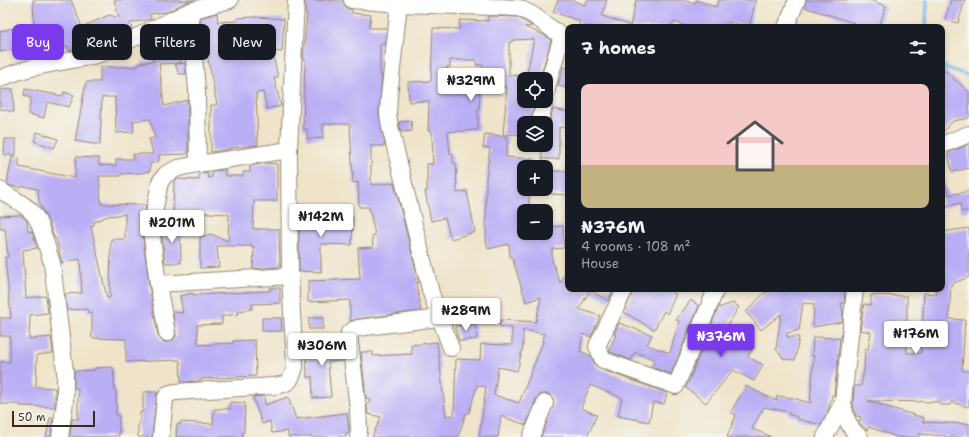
<!DOCTYPE html>
<html lang="en">
<head>
<meta charset="utf-8">
<style>
  :root { --surface:#171b24; --page:#20242c; --text:#f1f3f6; --muted:#9ea1a6; --line:#363941; --accent:#7c3aed }
  body { margin:0; font-family:"Shantell Sans",sans-serif; background:var(--page); color:var(--text); height:100vh; display:flex; flex-direction:column; font-size:15px; white-space:nowrap }
  * { box-sizing:border-box; margin:0 }
  p { font-size:13px; color:var(--muted) }
  .icon { flex:none; width:22px; height:22px; fill:none; stroke:currentColor; stroke-width:2; stroke-linecap:round; stroke-linejoin:round }
  .map { position:relative; flex:1; overflow:hidden }
  .panel { position:absolute; left:565px; top:24px; width:380px; height:268px; display:flex; flex-direction:column; background:var(--surface); border-radius:8px; box-shadow:0 2px 6px #0003 }
  .panel>* { flex:none }
  .banner { position:absolute; left:12px; top:24px; width:380px; height:36px; display:flex; gap:8px }
  .controls { position:absolute; left:517px; top:72px; display:grid; gap:8px }
  .controls a { display:grid; place-items:center; width:36px; height:36px; border-radius:8px; background:var(--surface); box-shadow:0 2px 6px #0003; font-size:20px }
  .scale { position:absolute; left:12px; bottom:10px; width:83px; box-sizing:border-box; padding-left:4px; border:2px solid #3b2a1e; border-top:0; font-size:11px; line-height:14px; white-space:nowrap; color:#3b2a1e; -webkit-text-stroke:3px #f6f6f2; paint-order:stroke }
  .price { position:absolute; translate:-50% -34px; padding:0 9px; border-radius:4px; background:#fff; color:#222; font-size:13px; line-height:26px; filter:drop-shadow(0 1px 2px #0008) }
  .price::after { content:''; position:absolute; left:50%; top:24px; width:12px; height:9px; margin-left:-6px; background:inherit; clip-path:polygon(0 0,100% 0,50% 100%) }
  .price.active { background:var(--accent); color:#fff }
  ul { padding:0; list-style:none }
  li { display:grid; align-content:center; gap:8px; height:212px; padding:0 16px }
  li+li { border-top:1px solid var(--line) }
  li span { display:grid; place-items:center; height:124px; border-radius:8px; color:#555 }
  li>.icon { margin-inline-start:auto }
  span .icon { width:72px; height:72px; fill:#fffc; stroke-width:1 }
  li b { font-size:17px }
  h2 { display:flex; justify-content:space-between; align-items:center; height:48px; padding:0 16px; font-size:17px }
  .tag { padding:0 14px; border-radius:8px; background:var(--surface); box-shadow:0 2px 6px #0003; font-size:14px; line-height:36px }
  .tag.active { background:var(--accent); color:#fff }
  .map>svg:first-child { display:block }
  .lines { fill:none; stroke-linecap:round; stroke-linejoin:round }
  .stream { stroke:#6db9e6; stroke-width:3.5 }
  .building { fill:#baaef5; fill-rule:evenodd }
  .minor-casing { stroke:#958774; stroke-width:18 }
  .minor { stroke:#fff; stroke-width:16 }
</style>
</head>
<body>
<div class="map">
<svg width="969" height="437" viewBox="0 0 969 437">
  <rect width="100%" height="100%" fill="#f6f6f2"/>
  <filter id="ink" filterUnits="userSpaceOnUse"><feTurbulence type="fractalNoise" baseFrequency=".025" numOctaves="2"/><feDisplacementMap in="SourceGraphic" scale="8" xChannelSelector="R" yChannelSelector="G"/><feConvolveMatrix kernelMatrix="1 2 1 2 8 2 1 2 1" color-interpolation-filters="sRGB"/></filter>
  <filter id="wash" filterUnits="userSpaceOnUse"><feTurbulence type="fractalNoise" baseFrequency=".012" numOctaves="4" result="noise"/><feDisplacementMap in="SourceGraphic" scale="16" xChannelSelector="R" yChannelSelector="G"/><feGaussianBlur stdDeviation="0.9" result="paint"/><feColorMatrix in="noise" values="0 0 0 0 0 0 0 0 0 0 0 0 0 0 0 0 0 1.4 0 .05"/><feComposite in="paint" operator="in"/></filter>
  <g filter="url(#wash)">
    <rect width="100%" height="100%" fill="#efe4c9"/>
    <g class="lines">
      <g class="stream">
        <polyline points="926,27 927,0"/>
        <polyline points="942,66 969,76"/>
      </g>
    </g>
    <g id="blocks">
      <g class="building">
        <polygon points="33,0 71,0 82,27 109,15 119,18 114,0 194,0 186,2 167,12 150,14 151,19 130,23 132,29 102,43 90,43 69,51 68,46 40,52 39,45 0,52 0,31 34,24"/>
        <polygon points="305,0 343,1 346,8 352,10 352,13 371,15 369,28 387,28 385,44 380,44 380,75 382,75 379,113 385,146 371,146 371,185 394,183 419,282 416,283 421,311 357,319 350,321 350,300 308,302 308,281 360,279 358,248 373,247 372,236 375,235 369,207 359,207 358,182 353,183 350,124 323,124 323,138 307,139 307,129 303,129 305,59 303,59 307,13 305,13"/>
        <polygon points="558,0 572,0 585,5 587,0 607,0 602,16 629,25 629,27 578,27 580,21 553,12"/>
        <polygon points="636,0 681,0 695,3 696,0 716,7 719,0 756,0 749,27 730,22 728,27 690,27 674,22 671,27 630,27"/>
        <polygon points="806,0 870,0 886,6 879,27 852,27 854,23 804,7"/>
        <polygon points="951,0 965,0 958,23 945,20"/>
        <polygon points="217,13 218,22 237,21 237,18 256,17 284,19 282,52 272,51 278,77 274,78 281,106 267,109 263,92 256,93 258,145 230,148 230,149 211,152 211,105 217,105 205,44 205,32 203,33 200,18"/>
        <polygon points="488,16 517,17 532,26 525,27 544,35 551,40 540,79 526,79 534,39 512,40 512,42 509,42 509,75 524,76 524,103 534,104 531,122 519,121 520,134 503,135 507,87 482,87 483,65 476,65 476,60 450,60 450,67 447,67 447,91 480,92 479,110 478,110 478,130 448,132 450,154 453,154 453,163 456,163 457,193 467,191 475,232 451,239 445,218 431,221 425,191 427,191 427,164 433,164 432,131 428,131 429,101 409,102 408,82 431,81 433,28 459,29 460,20 488,21"/>
        <path d="M 158,41 L 159,44 L 181,43 L 181,63 L 159,64 L 164,106 L 188,100 L 188,154 L 159,155 L 159,161 L 150,164 L 150,171 L 141,173 L 121,174 L 121,176 L 99,176 L 101,204 L 146,205 L 142,230 L 149,285 L 158,335 L 160,339 L 163,342 L 168,342 L 173,340 L 176,336 L 173,312 L 183,313 L 180,296 L 193,293 L 193,295 L 270,291 L 270,288 L 280,288 L 280,303 L 252,304 L 252,309 L 238,311 L 239,314 L 222,316 L 222,324 L 197,325 L 198,345 L 233,343 L 233,341 L 255,340 L 256,376 L 200,379 L 200,381 L 181,382 L 180,360 L 126,362 L 126,339 L 92,338 L 92,312 L 88,313 L 87,309 L 67,310 L 65,294 L 82,293 L 80,259 L 62,263 L 56,238 L 54,238 L 49,223 L 39,202 L 38,189 L 22,186 L 21,188 L 12,186 L 7,184 L 12,157 L 19,158 L 19,167 L 75,178 L 76,157 L 99,158 L 99,165 L 116,166 L 116,159 L 133,159 L 133,154 L 153,154 L 149,139 L 155,138 L 150,119 L 133,121 L 134,132 L 116,133 L 115,97 L 102,97 L 100,145 L 75,141 L 86,82 L 100,82 L 100,67 L 137,67 L 137,65 L 140,65 L 140,63 L 154,61 L 149,44 ZM 125,214 L 125,239 L 111,239 L 110,298 L 107,298 L 91,226 L 94,225 L 94,222 L 108,216 Z"/>
        <polygon points="185,63 186,74 179,74 175,64"/>
        <polygon points="563,67 568,68 568,88 558,86"/>
        <polygon points="942,68 969,92 969,118 953,121 942,133"/>
        <polygon points="13,89 14,112 0,109 0,90"/>
        <polygon points="25,89 63,96 64,92 74,95 69,107 47,102 44,118 28,114 31,98 24,96"/>
        <polygon points="553,109 568,112 568,128 559,127 559,159 542,159 542,145 546,145 546,128 549,123"/>
        <polygon points="411,121 412,131 401,132 399,122"/>
        <polygon points="37,132 58,139 54,148 34,141"/>
        <path d="M 485,134 L 508,137 L 506,157 L 533,159 L 532,167 L 524,167 L 524,189 L 530,189 L 528,211 L 524,211 L 524,233 L 546,233 L 546,228 L 563,226 L 564,248 L 552,249 L 552,260 L 560,283 L 568,269 L 568,289 L 614,289 L 608,301 L 590,290 L 579,309 L 600,316 L 591,337 L 583,334 L 580,351 L 591,356 L 594,364 L 600,369 L 667,393 L 664,404 L 653,402 L 649,422 L 618,416 L 622,398 L 590,385 L 581,408 L 597,415 L 587,437 L 541,437 L 554,402 L 552,397 L 549,394 L 544,394 L 540,395 L 536,399 L 526,425 L 501,416 L 498,437 L 479,437 L 486,387 L 477,385 L 469,413 L 466,413 L 458,437 L 372,437 L 381,417 L 368,414 L 367,407 L 370,399 L 366,398 L 361,352 L 373,352 L 373,356 L 412,354 L 411,345 L 437,342 L 446,416 L 454,415 L 456,359 L 480,360 L 481,344 L 512,345 L 512,328 L 499,326 L 500,320 L 536,322 L 541,297 L 526,302 L 512,257 L 510,257 L 509,244 L 488,249 L 486,241 L 486,178 L 490,148 L 483,148 ZM 523,330 L 545,334 L 542,341 L 543,342 L 519,403 L 494,395 L 498,367 L 517,371 L 523,347 Z"/>
        <polygon points="5,139 16,139 16,155 4,155"/>
        <polygon points="969,144 969,168 952,172 948,153"/>
        <polygon points="264,163 277,164 277,201 254,201 253,229 279,229 280,267 253,269 254,248 252,248 252,246 217,246 219,267 200,268 200,237 211,234 228,241 229,214 192,212 192,217 173,216 174,181 177,179 199,180 199,173 207,172 208,178 212,177 212,171 224,170 225,170 225,176 243,176 243,172 250,172 250,166"/>
        <polygon points="552,171 568,171 568,195 551,194"/>
        <polygon points="942,178 943,178 949,195 969,191 969,210 961,212 960,203 942,208"/>
        <polygon points="299,214 353,217 352,245 321,244 321,272 299,271"/>
        <polygon points="21,215 27,221 28,232 32,231 37,248 23,250 26,298 46,296 48,313 30,315 29,339 51,337 53,353 37,355 36,387 55,388 55,407 20,406 20,404 0,404 0,362 10,362 10,336 0,336 0,318 11,318 5,257 8,257 5,229 0,229 0,216"/>
        <polygon points="161,226 180,226 181,263 165,263"/>
        <polygon points="969,228 969,277 951,284 949,319 965,320 962,370 969,372 969,407 951,402 951,405 940,405 940,402 868,401 924,418 923,422 969,424 969,437 946,437 946,436 919,434 918,437 897,437 869,427 867,430 859,422 861,417 856,416 853,404 854,386 861,386 864,370 865,349 868,349 871,332 860,330 864,304 871,305 871,295 907,296 907,353 921,353 924,293 937,294 935,289 942,289 942,232"/>
        <polygon points="634,289 664,289 676,294 667,314 664,311 654,330 624,312"/>
        <polygon points="767,289 845,289 844,303 841,303 843,313 842,322 813,327 814,304 803,303 799,330 787,333 787,337 799,337 795,360 784,359 776,349 781,314 761,330 746,312 764,293 768,292"/>
        <polygon points="691,300 699,306 671,374 651,367 655,360 635,352 631,360 610,352 609,350 616,335 614,334 619,323 652,335 647,345 670,353 679,321 676,320"/>
        <polygon points="733,303 739,307 723,332 753,347 748,357 763,365 754,381 733,370 706,403 686,388 718,308"/>
        <polygon points="262,318 281,318 282,331 262,331"/>
        <rect x="309" y="318" width="14" height="11"/>
        <polygon points="475,324 477,339 459,341 455,326"/>
        <polygon points="813,337 840,338 834,395 832,395 828,411 821,425 797,419 797,417 788,414 789,412 764,407 752,429 770,436 770,437 727,437 736,415 731,412 746,386 776,401 777,396 793,398 810,403 814,356 812,356"/>
        <polygon points="340,341 343,361 328,362 331,397 313,398 312,376 307,378 306,346 331,346 330,342"/>
        <polygon points="113,367 115,391 116,392 116,415 119,416 119,436 70,437 72,419 78,419 78,388 74,388 74,371 95,370 95,368"/>
        <polygon points="143,392 157,392 152,437 138,437 138,423 140,423 140,412 143,412"/>
        <polygon points="264,396 265,405 288,397 296,419 347,413 349,432 346,433 346,437 288,437 288,431 272,433 270,421 262,424 253,397"/>
        <polygon points="230,402 245,403 244,432 242,432 242,437 176,437 177,424 180,425 180,422 213,424 214,409 230,409"/>
        <polygon points="50,418 53,418 51,437 46,437"/>
      </g>
    </g>
  </g>
  <g filter="url(#ink)">
    <use href="#blocks" fill-opacity="0" stroke="#958774" stroke-width="1"/>
    <g class="lines">
      <g class="minor-casing">
        <g id="minor">
          <polyline points="352,0 399,4 519,8 533,15 568,41"/>
          <polyline points="399,4 389,97 388,114 390,127 431,293 451,348"/>
          <polyline points="190,11 197,90 198,164"/>
          <polyline points="786,27 797,0"/>
          <path d="M 0,79 C 33,63 69,63 103,53 L 190,11 L 230,0"/>
          <polyline points="546,94 550,76 562,36"/>
          <polyline points="540,121 545,101"/>
          <polyline points="942,145 969,134"/>
          <path d="M 0,190 C 10,197 29,206 35,216 C 42,227 48,251 52,263 L 65,371 L 65,402 L 60,437"/>
          <polyline points="158,284 290,276"/>
          <polyline points="625,289 597,346 603,360 676,386 716,289"/>
          <path d="M 855,289 L 843,402 C 845,416 848,428 860,437"/>
          <polyline points="167,333 158,284 151,229 160,182 166,174 178,168 198,164 289,150"/>
          <path d="M 161,437 L 165,399 L 168,394 L 175,392 L 274,386 C 289,384 291,382 295,367 L 290,276 L 289,150 L 296,0"/>
          <polyline points="358,437 359,430 358,409 349,333 353,330 358,328 439,318"/>
          <polyline points="531,437 545,403"/>
          <polyline points="825,437 843,402"/>
        </g>
      </g>
      <use href="#minor" class="minor"/>
    </g>
  </g>
</svg>
<div class="controls">
<a><svg class="icon" aria-label="locate" viewBox="0 0 24 24"><circle cx="12" cy="12" r="6"/><path d="M12 2v4M12 18v4M2 12h4M18 12h4"/></svg></a>
<a><svg class="icon" aria-label="layers" viewBox="0 0 24 24"><path d="M12 4l9 5-9 5-9-5zM3 14l9 5 9-5"/></svg></a>
<a>+</a>
<a>−</a>
</div>
<div class="scale">50 m</div>
<b class="price" style="left:471px;top:102px">₦329M</b>
<b class="price" style="left:321px;top:238px">₦142M</b>
<b class="price" style="left:172px;top:244px">₦201M</b>
<b class="price" style="left:466px;top:332px">₦289M</b>
<b class="price" style="left:916px;top:355px">₦176M</b>
<b class="price active" style="left:721px;top:358px">₦376M</b>
<b class="price" style="left:322px;top:367px">₦306M</b>
<div class="banner">
<a class="tag active">Buy</a>
<a class="tag">Rent</a>
<a class="tag">Filters</a>
<a class="tag">New</a>
</div>
<section class="panel">
<h2>7 homes<svg class="icon" aria-label="filters" viewBox="0 0 24 24"><path d="M4 7h16M4 17h16"/><circle cx="9" cy="7" r="2"/><circle cx="15" cy="17" r="2"/></svg></h2>
<ul>
<li><span style="background:linear-gradient(#f6c9c9 65%,#c2b280 0)"><svg class="icon" aria-label="home" viewBox="0 0 24 24"><path d="M3 11l9-7 9 7M6 9v11h12V9"/></svg></span><div><b>₦376M</b><p>4 rooms · 108 m²</p><p>House</p></div></li>
</ul>
</section>
</div>
</body>
</html>
